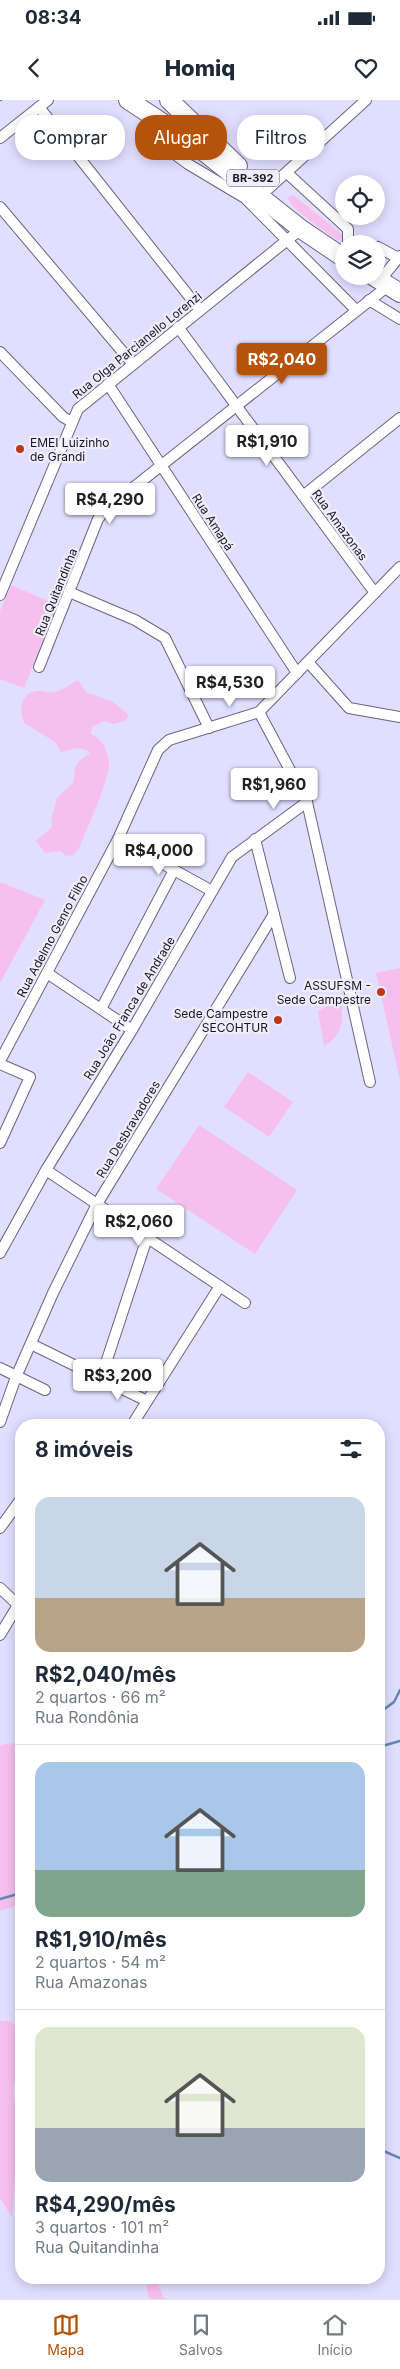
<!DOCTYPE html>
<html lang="pt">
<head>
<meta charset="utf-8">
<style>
  :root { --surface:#fff; --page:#f2f2f3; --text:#1f2937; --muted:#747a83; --line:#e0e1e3; --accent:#b45309 }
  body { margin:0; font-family:Inter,sans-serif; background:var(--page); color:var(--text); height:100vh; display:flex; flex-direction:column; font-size:19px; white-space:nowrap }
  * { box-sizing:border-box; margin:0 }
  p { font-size:16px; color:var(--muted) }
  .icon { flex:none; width:28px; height:28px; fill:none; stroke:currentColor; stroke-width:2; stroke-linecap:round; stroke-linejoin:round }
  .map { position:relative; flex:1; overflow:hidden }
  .sheet { position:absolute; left:15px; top:1319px; width:370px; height:865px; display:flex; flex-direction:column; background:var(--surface); border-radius:20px; box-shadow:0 2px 12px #0003 }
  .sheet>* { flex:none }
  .hud { position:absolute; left:15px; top:15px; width:370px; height:45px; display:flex; gap:10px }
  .tools { position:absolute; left:335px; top:75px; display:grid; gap:10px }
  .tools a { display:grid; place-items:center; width:50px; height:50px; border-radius:50%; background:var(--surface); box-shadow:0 2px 12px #0003; font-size:25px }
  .price { position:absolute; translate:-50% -42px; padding:0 11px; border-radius:5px; background:#fff; color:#222; font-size:16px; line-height:32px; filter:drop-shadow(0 1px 2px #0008) }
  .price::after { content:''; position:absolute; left:50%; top:30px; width:15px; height:11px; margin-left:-8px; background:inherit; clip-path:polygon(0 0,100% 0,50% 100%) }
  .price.on { background:var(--accent); color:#fff }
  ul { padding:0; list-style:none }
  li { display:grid; align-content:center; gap:10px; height:265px; padding:0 20px }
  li+li { border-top:1px solid var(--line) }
  li span { display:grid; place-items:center; height:155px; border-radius:15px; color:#555 }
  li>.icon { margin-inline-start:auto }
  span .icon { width:90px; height:90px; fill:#fffc; stroke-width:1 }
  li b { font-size:21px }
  h2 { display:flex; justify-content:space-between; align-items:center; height:60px; padding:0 20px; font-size:21px }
  .chip { padding:0 18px; border-radius:20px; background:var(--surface); box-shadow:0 2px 12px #0003; font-size:18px; line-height:45px }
  .chip.on { background:var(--accent); color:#fff }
  .status { display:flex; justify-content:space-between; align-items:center; height:35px; padding:0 25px; background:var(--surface); direction:ltr }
  .status svg { height:14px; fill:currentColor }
  header { display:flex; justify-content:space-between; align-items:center; height:65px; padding:0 20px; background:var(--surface); font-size:22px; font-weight:800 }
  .menu { display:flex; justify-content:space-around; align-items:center; height:70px; border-top:1px solid var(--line); background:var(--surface); font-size:14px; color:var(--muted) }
  .menu a { display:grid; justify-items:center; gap:2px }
  .menu .on { color:var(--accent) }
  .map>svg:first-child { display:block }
  .green { fill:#f6c0ee }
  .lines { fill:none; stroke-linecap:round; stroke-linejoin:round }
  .stream { stroke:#6188b3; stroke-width:2.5 }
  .street-casing { stroke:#696582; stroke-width:12 }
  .highway-casing { stroke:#696582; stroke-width:20 }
  .street { stroke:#fff; stroke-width:10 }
  .highway { stroke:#fff; stroke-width:18 }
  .poi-dot { fill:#c03618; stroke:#efedfb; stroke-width:2 }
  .labels { text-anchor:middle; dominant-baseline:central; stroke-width:4.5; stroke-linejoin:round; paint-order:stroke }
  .shield { fill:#efedfb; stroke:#585662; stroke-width:1 }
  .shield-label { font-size:11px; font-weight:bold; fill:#171521 }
  .street-label { font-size:12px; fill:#171521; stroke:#efedfb }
  .poi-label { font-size:12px; fill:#171521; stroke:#efedfb; text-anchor:end }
</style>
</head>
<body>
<div class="status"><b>08:34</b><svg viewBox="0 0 49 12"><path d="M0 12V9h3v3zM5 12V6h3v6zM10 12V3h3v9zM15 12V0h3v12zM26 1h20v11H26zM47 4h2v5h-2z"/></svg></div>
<header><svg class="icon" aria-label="back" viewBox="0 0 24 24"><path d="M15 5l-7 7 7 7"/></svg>Homiq<svg class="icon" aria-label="heart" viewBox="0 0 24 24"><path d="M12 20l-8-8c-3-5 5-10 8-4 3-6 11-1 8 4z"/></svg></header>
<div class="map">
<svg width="400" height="2199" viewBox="0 0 400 2199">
  <rect width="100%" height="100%" fill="#e1deff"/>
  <g class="green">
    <path d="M 293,95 L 342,134 L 342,138 L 338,140 C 326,132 292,110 288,98 Z"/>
    <polygon points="11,485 58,505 24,588 0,579 0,511"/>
    <path d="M 78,580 L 86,592 L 113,602 L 129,615 L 125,621 L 113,624 L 105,621 L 92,627 L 91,634 C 102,638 107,650 109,662 C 111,676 85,734 78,750 L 73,755 L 66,756 L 60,751 L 45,753 L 36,741 L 52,727 L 51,720 L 57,698 L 73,683 L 75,668 L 79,661 L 90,653 C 81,645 72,649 61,652 L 55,642 L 24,623 C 19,609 20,591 40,591 C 44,591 48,593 52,592 C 60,592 71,584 78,580 Z"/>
    <polygon points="0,782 45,800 0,883"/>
    <polygon points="400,868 400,980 376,873"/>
    <path d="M 341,899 C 343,919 344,935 324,946 L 318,911 Z"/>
    <polygon points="248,972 293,1002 269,1037 224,1007"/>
    <polygon points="199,1025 297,1090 255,1154 156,1089"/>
    <polygon points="12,1643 21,1647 21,1804 0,1811 0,1645"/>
    <polygon points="0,1921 10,1921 19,1929 20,1954 13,1990 19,2027 12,2117 0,2098"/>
    <polygon points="145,2178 156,2178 164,2199 149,2199"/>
  </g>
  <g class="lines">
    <g class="stream">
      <polyline points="0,0 1,0"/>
      <polyline points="379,1613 394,1602 400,1590"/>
      <polyline points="379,1647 400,1641"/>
      <polyline points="0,1799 21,1793"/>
      <polyline points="379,2049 400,2058"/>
    </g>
    <g class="street-casing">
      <g id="street">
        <polyline points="39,7 200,210"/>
        <polyline points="155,20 173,53 188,64 245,98 356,210"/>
        <polyline points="0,38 48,0"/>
        <polyline points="287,73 348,129 348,144"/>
        <polyline points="268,89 366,0"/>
        <polyline points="0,107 133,264"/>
        <polyline points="376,149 378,147 400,159"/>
        <polyline points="386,173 400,156"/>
        <polyline points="369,200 400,219"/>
        <polyline points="178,227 375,493"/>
        <polyline points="0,252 63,317 72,322"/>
        <polyline points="108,284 297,573"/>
        <polyline points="303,396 400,318"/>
        <polyline points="69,492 135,520 165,538 209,628"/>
        <polyline points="0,495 78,309 301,129"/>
        <polyline points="308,562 349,608 400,617"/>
        <polyline points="39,567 98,419 105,410 388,186"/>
        <polyline points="259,612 307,702 370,982"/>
        <polyline points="118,739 212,791"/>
        <polyline points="255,739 290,878"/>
        <polyline points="47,873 132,930"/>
        <polyline points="101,909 174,770"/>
        <polyline points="0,961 118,739 158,650 169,640 259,612 400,467"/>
        <polyline points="0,964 30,977 0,1043"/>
        <polyline points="46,1070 245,1203"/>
        <polyline points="0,1153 46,1070 132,930 232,757 307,702"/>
        <polyline points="31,1244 147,1301"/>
        <polyline points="0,1268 45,1290"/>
        <polyline points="101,1278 147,1138"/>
        <polyline points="0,1322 16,1277 53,1193 97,1104 274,814"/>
        <polyline points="132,1325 220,1186"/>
        <polyline points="0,1428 21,1399"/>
        <polyline points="0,1488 18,1505"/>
        <polyline points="0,1535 18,1505 21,1505"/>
      </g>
    </g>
    <g class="highway-casing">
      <g id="highway">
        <polyline points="128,0 189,40 301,129 344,158"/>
        <polyline points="169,0 238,66"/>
        <polyline points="373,176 400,193"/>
      </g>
    </g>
    <use href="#street" class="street"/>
    <use href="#highway" class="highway"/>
  </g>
  <g class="poi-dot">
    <circle cx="20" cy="349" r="5"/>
    <circle cx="381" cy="892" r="5"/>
    <circle cx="278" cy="920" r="5"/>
  </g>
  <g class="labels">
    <rect class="shield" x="227" y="69.5" width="52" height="17" rx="4"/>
    <g class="shield-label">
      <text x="253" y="78">BR-392</text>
    </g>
    <g class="street-label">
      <text transform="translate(137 245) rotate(-39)">Rua Olga Parcianello Lorenzi</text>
      <text transform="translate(213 422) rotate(57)">Rua Amapá</text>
      <text transform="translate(340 425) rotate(54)">Rua Amazonas</text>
      <text transform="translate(56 492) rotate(-68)">Rua Quitandinha</text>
      <text transform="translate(52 836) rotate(-62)">Rua Adelmo Genro Filho</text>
      <text transform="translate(129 908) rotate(-59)">Rua João Franca de Andrade</text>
      <text transform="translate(128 1029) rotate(-59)">Rua Desbravadores</text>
    </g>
    <g class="poi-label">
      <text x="30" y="342" text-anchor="start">EMEI Luizinho<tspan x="30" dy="14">de Grandi</tspan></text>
      <text x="371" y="885">ASSUFSM -<tspan x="371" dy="14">Sede Campestre</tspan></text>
      <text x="268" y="913">Sede Campestre<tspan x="268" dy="14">SECOHTUR</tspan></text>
    </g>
  </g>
</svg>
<div class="tools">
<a><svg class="icon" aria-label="locate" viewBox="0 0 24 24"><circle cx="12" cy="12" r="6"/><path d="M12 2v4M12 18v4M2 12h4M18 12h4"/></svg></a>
<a><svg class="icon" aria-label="layers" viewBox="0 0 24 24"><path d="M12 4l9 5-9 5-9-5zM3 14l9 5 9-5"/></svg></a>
</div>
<b class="price on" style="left:282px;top:285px">R$2,040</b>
<b class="price" style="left:267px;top:367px">R$1,910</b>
<b class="price" style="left:110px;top:425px">R$4,290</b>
<b class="price" style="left:230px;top:608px">R$4,530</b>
<b class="price" style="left:274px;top:710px">R$1,960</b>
<b class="price" style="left:159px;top:776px">R$4,000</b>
<b class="price" style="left:139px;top:1147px">R$2,060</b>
<b class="price" style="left:118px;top:1301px">R$3,200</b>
<div class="hud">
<a class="chip">Comprar</a>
<a class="chip on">Alugar</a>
<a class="chip">Filtros</a>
</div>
<section class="sheet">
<h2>8 imóveis<svg class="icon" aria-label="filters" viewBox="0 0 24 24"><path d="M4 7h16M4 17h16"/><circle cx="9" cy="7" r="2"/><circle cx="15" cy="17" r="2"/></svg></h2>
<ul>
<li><span style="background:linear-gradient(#c9d6e8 65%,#b9a48a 0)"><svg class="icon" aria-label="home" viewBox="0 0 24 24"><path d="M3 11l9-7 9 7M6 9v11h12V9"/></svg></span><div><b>R$2,040/mês</b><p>2 quartos · 66 m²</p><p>Rua Rondônia</p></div></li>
<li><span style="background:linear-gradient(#a9c7e8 70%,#7fa58c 0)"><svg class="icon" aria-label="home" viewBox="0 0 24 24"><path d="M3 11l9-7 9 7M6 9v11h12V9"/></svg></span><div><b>R$1,910/mês</b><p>2 quartos · 54 m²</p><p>Rua Amazonas</p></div></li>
<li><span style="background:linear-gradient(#dfe7d0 65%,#9aa5b1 0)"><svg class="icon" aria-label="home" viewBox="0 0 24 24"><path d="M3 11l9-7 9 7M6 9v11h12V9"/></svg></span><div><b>R$4,290/mês</b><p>3 quartos · 101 m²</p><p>Rua Quitandinha</p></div></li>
</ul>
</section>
</div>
<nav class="menu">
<a class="on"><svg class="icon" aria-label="map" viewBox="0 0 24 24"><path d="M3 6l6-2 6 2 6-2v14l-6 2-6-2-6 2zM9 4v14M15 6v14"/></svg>Mapa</a>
<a><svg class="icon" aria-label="saved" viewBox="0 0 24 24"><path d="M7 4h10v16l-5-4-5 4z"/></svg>Salvos</a>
<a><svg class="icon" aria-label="home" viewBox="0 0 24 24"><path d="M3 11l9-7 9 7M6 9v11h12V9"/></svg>Início</a>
</nav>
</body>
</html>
